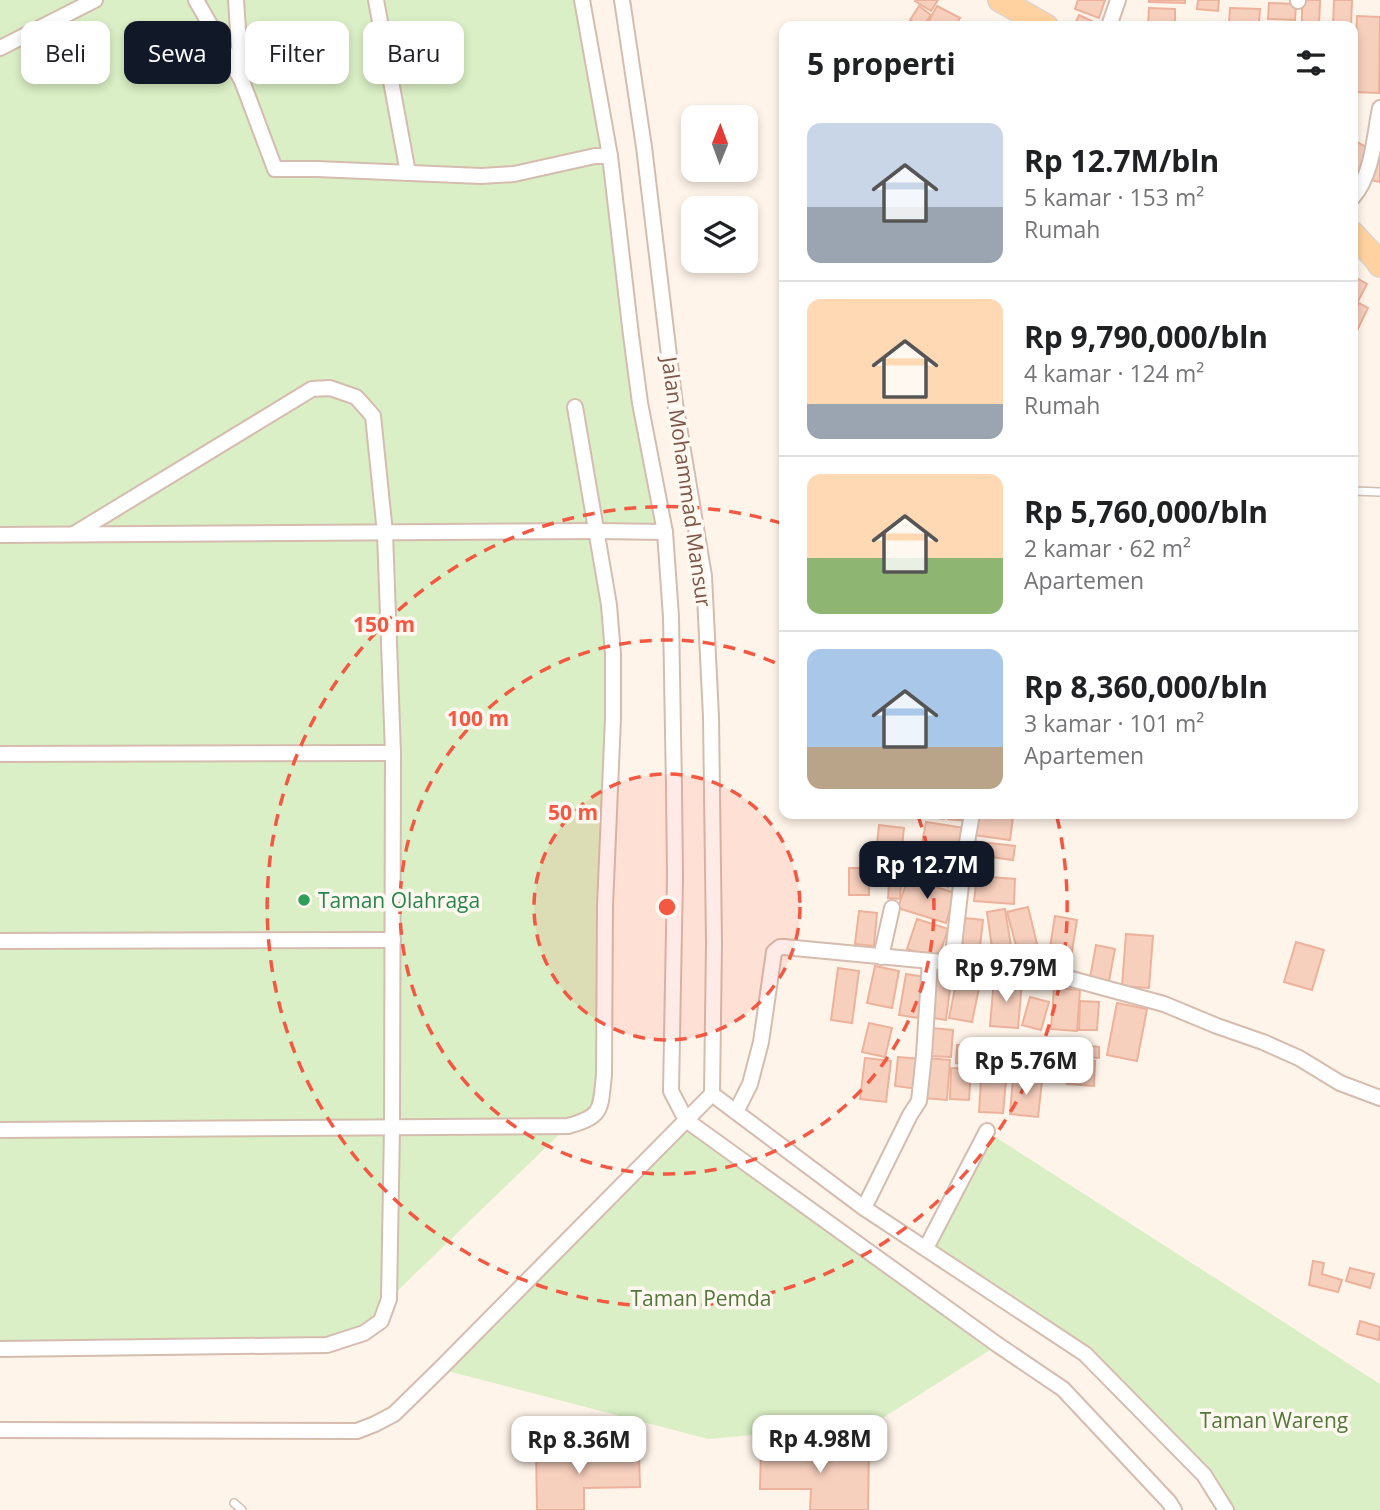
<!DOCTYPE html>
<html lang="id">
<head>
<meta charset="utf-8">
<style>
  :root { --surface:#fff; --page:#f2f2f2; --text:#202124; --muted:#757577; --line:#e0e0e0; --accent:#111827 }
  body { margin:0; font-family:"Open Sans",sans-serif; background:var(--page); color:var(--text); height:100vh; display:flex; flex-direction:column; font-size:26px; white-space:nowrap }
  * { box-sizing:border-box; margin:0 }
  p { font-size:23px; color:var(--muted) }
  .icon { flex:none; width:38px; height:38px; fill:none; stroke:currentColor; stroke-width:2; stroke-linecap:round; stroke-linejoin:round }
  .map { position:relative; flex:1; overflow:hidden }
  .side { position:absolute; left:779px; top:21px; width:579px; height:798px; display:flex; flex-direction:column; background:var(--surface); border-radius:14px; box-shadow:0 4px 10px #0003 }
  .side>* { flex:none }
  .banner { position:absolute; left:21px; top:21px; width:653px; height:63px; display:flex; gap:14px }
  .needle { width:46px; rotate:1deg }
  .controls { position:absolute; left:681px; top:105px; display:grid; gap:14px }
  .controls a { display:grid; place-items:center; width:77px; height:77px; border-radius:14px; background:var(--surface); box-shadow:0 4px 10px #0003; font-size:35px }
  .price { position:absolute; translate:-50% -60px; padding:0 16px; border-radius:14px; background:#fff; color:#222; font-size:23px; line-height:46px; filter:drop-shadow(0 2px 4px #0008) }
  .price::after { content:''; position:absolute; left:50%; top:42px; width:21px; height:16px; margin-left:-10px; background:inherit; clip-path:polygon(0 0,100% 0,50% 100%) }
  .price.active { background:var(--accent); color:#fff }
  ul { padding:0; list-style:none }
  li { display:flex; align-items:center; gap:21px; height:175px; padding:0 28px }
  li+li { border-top:2px solid var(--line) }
  li span { display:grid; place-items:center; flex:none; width:196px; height:140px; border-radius:14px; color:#555 }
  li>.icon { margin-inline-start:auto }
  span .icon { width:84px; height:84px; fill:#fffc; stroke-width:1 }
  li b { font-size:30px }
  h2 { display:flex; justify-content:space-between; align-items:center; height:84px; padding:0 28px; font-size:30px }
  .tag { padding:0 24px; border-radius:14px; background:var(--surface); box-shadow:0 4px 10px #0003; font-size:24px; line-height:63px }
  .tag.active { background:var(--accent); color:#fff }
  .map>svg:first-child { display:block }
  .green { fill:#daefc5 }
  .building { fill:#f7cfbd; stroke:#ecb29b; stroke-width:2 }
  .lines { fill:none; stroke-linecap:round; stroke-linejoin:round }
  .lane-casing { stroke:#d5bcaf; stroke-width:10 }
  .street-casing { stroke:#d5bcaf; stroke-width:18 }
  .primary-casing { stroke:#ddd3cf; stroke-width:26 }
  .lane { stroke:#fff; stroke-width:7 }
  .street { stroke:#fff; stroke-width:14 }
  .primary { stroke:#ffd29f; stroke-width:23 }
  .ring { fill:none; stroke:#f55842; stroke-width:3.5; stroke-dasharray:12 9 }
  .leisure-dot { fill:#2e9e5b; stroke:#fff8f1; stroke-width:2.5 }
  .labels { text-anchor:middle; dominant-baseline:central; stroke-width:7; stroke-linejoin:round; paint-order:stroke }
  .street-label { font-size:21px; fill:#7d5648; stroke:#fff8f1 }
  .leisure-label { font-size:21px; fill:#27864d; stroke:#fff8f1; text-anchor:start }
  .park-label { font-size:21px; fill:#527739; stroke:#fff8f1 }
  .centre { fill:#f55842; stroke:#fff8f1; stroke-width:3.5 }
  .ring-label { font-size:21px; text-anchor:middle; font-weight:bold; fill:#f55842; stroke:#fff8f1; stroke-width:7; stroke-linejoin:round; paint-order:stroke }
</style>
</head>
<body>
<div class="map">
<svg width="1380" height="1510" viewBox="0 0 1380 1510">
  <rect width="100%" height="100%" fill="#fff4e9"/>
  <g class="green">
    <polygon points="0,0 583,0 665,532 598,531 613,661 599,1106 568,1126 389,1299 381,1321 327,1345 0,1349"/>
    <polygon points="686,1120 998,1345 873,1424 708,1439 440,1369"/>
    <polygon points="994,1136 1380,1384 1380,1510 1226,1510 1204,1474 1085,1354 930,1251"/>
  </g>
  <g class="building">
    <polygon points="916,0 938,0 931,11 915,1"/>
    <polygon points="1078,0 1105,0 1099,18 1075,9"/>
    <polygon points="1149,0 1185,0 1185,3 1149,2"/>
    <polygon points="1198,0 1219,0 1218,11 1197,9"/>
    <polygon points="1302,0 1320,0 1319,26 1302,26"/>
    <polygon points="1334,0 1352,0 1351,26 1333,26"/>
    <polygon points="1269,3 1296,4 1295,20 1268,19"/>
    <polygon points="919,6 931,15 923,26 920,26 910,20"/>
    <polygon points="937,6 960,18 955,26 926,26"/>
    <polygon points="1149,8 1175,9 1175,26 1148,26"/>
    <polygon points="1230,8 1260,9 1259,24 1229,23"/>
    <polygon points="1079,15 1092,21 1090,26 1074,26"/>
    <polygon points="1357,16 1380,17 1379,93 1354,92"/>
    <polygon points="1269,22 1290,23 1290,26 1269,26"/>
    <polygon points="1380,121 1380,182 1370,180"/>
    <polygon points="1353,140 1370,149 1356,177 1353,175"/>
    <polygon points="1353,276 1367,284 1353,311"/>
    <polygon points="1359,303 1368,308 1353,339 1353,316"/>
    <polygon points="929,814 945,814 944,819 929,817"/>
    <polygon points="948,814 967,814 966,821 948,819"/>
    <polygon points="976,814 1013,817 1010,840 973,835"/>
    <polygon points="926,822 965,828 960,855 921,849"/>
    <polygon points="879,825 904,828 900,865 875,862"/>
    <polygon points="971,841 1015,846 1013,860 969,854"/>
    <polygon points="930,855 957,876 948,887 921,866"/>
    <rect x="849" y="868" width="20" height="27"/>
    <polygon points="890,869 902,870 900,899 888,898"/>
    <polygon points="977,876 1015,879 1014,904 974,901"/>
    <polygon points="908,878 955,893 946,923 898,908"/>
    <polygon points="1028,907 1038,948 1018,953 1007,912"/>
    <polygon points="1005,909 1012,952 993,955 987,912"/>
    <polygon points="859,911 877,913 874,946 855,944"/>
    <polygon points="1055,916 1077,920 1069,970 1047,966"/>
    <polygon points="964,918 983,920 979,956 960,953"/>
    <polygon points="917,919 948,929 938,959 907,949"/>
    <polygon points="1126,934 1153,936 1149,988 1122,986"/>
    <polygon points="1296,942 1324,950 1312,990 1284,982"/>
    <polygon points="1096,945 1115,949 1109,981 1090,978"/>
    <polygon points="875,966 899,971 892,1008 867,1003"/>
    <polygon points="838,968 859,971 852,1023 831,1020"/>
    <polygon points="933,969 952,972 946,1020 927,1017"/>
    <polygon points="906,974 926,977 919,1018 899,1015"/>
    <polygon points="957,979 980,983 972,1022 949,1018"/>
    <polygon points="994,979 1022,982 1018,1028 990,1026"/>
    <polygon points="1054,988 1080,990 1077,1031 1051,1029"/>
    <polygon points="1030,997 1049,1002 1041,1030 1022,1025"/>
    <polygon points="1080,1001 1099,1002 1097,1030 1079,1030"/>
    <polygon points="1117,1003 1147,1009 1137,1061 1107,1055"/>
    <polygon points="869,1023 892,1028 885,1057 862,1052"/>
    <polygon points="931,1028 953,1030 951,1057 929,1056"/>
    <polygon points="1072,1044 1099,1047 1099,1058 1071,1056"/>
    <polygon points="957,1045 974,1046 973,1064 956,1063"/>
    <polygon points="983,1048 1023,1051 1021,1073 981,1070"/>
    <polygon points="898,1057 921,1059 918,1089 895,1086"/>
    <polygon points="865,1058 891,1061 886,1102 860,1099"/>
    <polygon points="927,1058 950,1060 947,1100 924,1098"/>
    <polygon points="1069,1059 1095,1061 1094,1086 1067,1084"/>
    <polygon points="951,1068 971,1069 969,1100 950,1099"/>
    <polygon points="1013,1078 1042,1081 1038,1117 1010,1114"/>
    <polygon points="981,1079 1006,1081 1003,1113 979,1112"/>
    <polygon points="1313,1261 1324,1263 1322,1274 1342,1280 1338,1292 1309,1285"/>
    <polygon points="1350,1268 1374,1274 1370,1288 1346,1281"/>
    <polygon points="1360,1321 1380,1327 1379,1340 1357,1334"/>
    <polygon points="583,1446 583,1456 639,1455 640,1487 584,1488 584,1510 537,1510 536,1447"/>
    <polygon points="761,1448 869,1449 868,1510 810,1510 811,1489 760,1489"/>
  </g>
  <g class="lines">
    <g class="lane-casing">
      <g id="lane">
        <polyline points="1353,491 1380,492"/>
        <polyline points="234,1503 242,1510"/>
      </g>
    </g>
    <g class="street-casing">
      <g id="street">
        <polyline points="196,0 242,81 275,169 317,169 481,176 514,174 595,156 610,156"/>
        <polyline points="236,0 241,75"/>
        <polyline points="376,0 408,173"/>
        <polyline points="582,0 610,156 631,335 640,403 665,532 671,617 674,788 675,877 671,1091 686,1120 998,1345 1063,1389 1169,1502 1174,1510"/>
        <polyline points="622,0 644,147 674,397 704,576 711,717 714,943 712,1094"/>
        <polyline points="1298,1 1298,0"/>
        <polyline points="1109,26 1118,0"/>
        <polyline points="0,48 95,0"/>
        <path d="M 1353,197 C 1373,174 1374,137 1380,108"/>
        <polyline points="0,535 597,531 665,532"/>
        <polyline points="0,754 393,753"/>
        <polyline points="0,941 393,940"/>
        <polyline points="881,957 892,908"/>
        <polyline points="952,963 964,859 972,814"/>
        <polyline points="712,1094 864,1208 1085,1354 1204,1475 1226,1510"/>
        <polyline points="736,1112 750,1084 761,1042 774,952 780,947 784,947 952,963 1007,965 1053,974 1164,1004 1217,1026 1263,1042 1299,1058 1340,1083 1380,1098"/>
        <path d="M 0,1130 L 568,1126 C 604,1116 600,1109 604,1075 L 605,906 L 613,718 L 613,654 L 609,605 L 575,407"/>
        <polyline points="864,1208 910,1115 919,1101 924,1055 930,961"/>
        <polyline points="926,1248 987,1131"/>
        <polyline points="0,1349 327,1345 364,1333 381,1321 389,1299 392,1127 393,753 385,533 373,416 356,397 330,388 312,389 74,534"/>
        <polyline points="0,1430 357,1431 375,1424 394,1414 440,1369 712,1094"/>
      </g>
    </g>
    <g class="primary-casing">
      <g id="primary">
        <polyline points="1000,0 1046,26"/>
        <polyline points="1353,234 1376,259 1380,265"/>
      </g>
    </g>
    <use href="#lane" class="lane"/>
    <use href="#street" class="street"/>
    <use href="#primary" class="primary"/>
  </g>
  <circle cx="667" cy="907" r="133" fill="#f55842" fill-opacity=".12"/>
  <g class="ring">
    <circle cx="667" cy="907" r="133"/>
    <path d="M918 816A267 267 0 1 1 782 666"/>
    <path d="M1057 817A400 400 0 1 1 784 524"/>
  </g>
  <circle class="leisure-dot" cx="304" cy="900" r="7"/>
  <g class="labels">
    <g class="street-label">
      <text transform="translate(687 482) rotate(82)">Jalan Mohammad Mansur</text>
    </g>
    <g class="leisure-label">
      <text x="318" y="900">Taman Olahraga</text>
    </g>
    <g class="park-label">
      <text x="701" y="1298">Taman Pemda</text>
      <text x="1274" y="1420">Taman Wareng</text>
    </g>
  </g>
  <circle cx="667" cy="907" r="10" class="centre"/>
  <g class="ring-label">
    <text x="384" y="632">150 m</text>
    <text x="478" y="726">100 m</text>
    <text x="573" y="820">50 m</text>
  </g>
</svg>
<div class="controls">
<a><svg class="needle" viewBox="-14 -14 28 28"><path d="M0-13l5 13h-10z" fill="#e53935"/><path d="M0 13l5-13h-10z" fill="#757577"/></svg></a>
<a><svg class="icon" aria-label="layers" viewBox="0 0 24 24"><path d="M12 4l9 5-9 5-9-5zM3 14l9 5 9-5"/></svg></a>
</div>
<b class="price active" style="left:927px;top:901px">Rp 12.7M</b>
<b class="price" style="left:1006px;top:1004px">Rp 9.79M</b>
<b class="price" style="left:1026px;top:1097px">Rp 5.76M</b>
<b class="price" style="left:820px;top:1475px">Rp 4.98M</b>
<b class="price" style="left:579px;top:1476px">Rp 8.36M</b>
<div class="banner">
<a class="tag">Beli</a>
<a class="tag active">Sewa</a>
<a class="tag">Filter</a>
<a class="tag">Baru</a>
</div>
<section class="side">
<h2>5 properti<svg class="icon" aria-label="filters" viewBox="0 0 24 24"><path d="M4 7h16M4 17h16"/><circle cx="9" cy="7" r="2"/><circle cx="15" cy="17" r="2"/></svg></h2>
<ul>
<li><span style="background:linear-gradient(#c9d6e8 60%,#9aa5b1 0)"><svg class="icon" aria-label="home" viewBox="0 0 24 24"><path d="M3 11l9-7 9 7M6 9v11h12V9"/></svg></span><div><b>Rp 12.7M/bln</b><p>5 kamar · 153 m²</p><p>Rumah</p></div></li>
<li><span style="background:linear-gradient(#ffd9b3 75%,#9aa5b1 0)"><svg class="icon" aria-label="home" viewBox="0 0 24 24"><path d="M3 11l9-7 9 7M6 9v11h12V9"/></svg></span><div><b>Rp 9,790,000/bln</b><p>4 kamar · 124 m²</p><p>Rumah</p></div></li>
<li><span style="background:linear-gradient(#ffd9b3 60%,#8fb573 0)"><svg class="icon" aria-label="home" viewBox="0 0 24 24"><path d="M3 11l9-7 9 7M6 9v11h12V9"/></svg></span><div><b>Rp 5,760,000/bln</b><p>2 kamar · 62 m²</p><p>Apartemen</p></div></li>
<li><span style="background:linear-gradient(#a9c7e8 70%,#b9a48a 0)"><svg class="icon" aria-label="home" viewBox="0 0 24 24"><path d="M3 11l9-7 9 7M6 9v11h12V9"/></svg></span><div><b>Rp 8,360,000/bln</b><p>3 kamar · 101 m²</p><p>Apartemen</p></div></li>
</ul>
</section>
</div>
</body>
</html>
